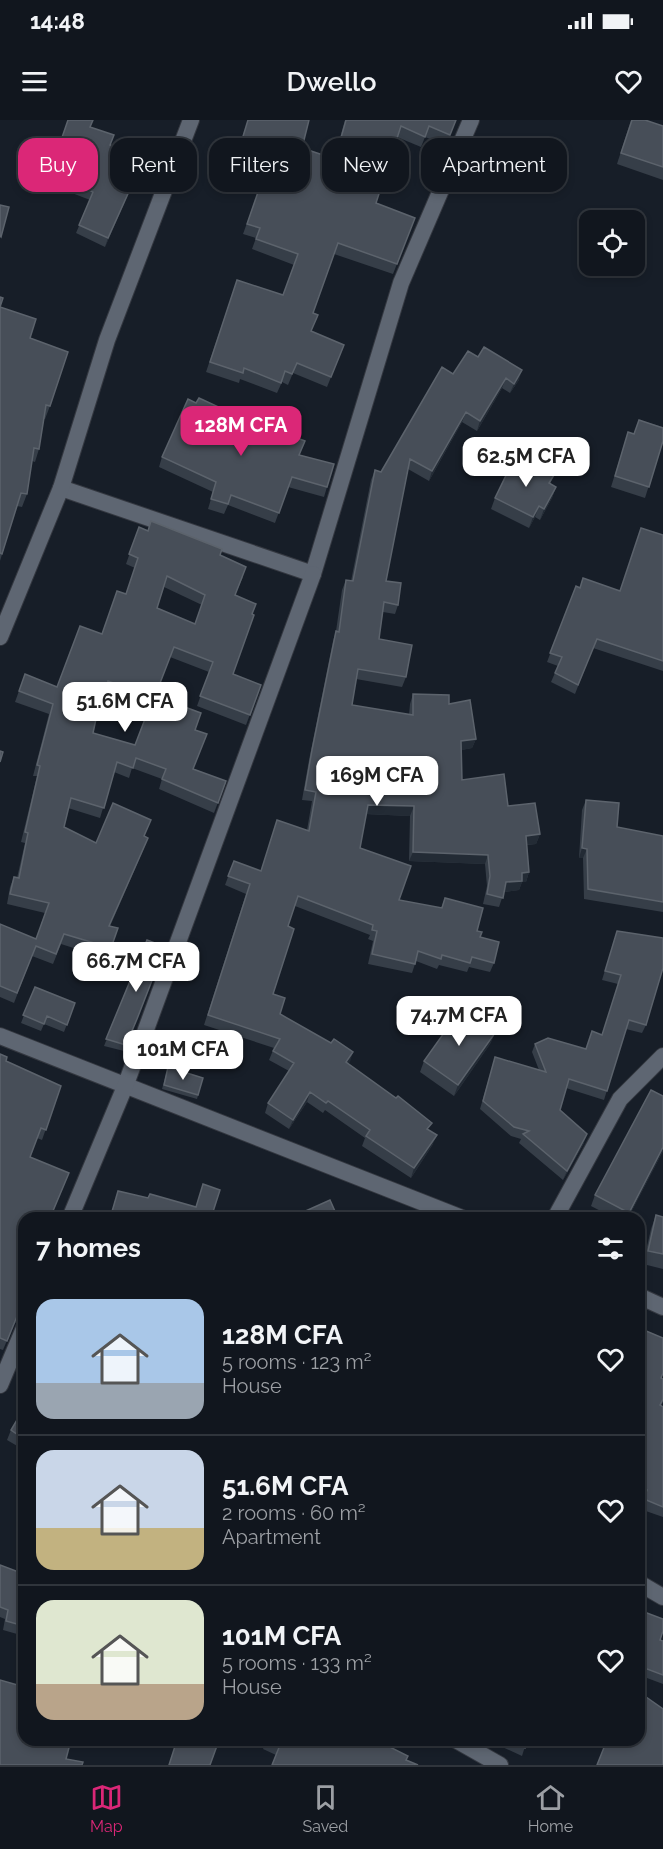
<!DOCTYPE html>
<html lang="en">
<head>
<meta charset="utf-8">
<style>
  :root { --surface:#11161e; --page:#1a1f27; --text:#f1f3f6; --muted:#9c9fa4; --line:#30353c; --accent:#db2777 }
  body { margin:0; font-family:Raleway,sans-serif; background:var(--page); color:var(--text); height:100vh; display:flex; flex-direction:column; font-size:22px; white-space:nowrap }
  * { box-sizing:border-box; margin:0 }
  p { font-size:20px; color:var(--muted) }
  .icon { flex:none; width:33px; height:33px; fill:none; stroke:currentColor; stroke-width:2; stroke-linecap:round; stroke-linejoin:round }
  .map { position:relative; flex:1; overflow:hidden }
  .drawer { position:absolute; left:18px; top:1092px; width:627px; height:534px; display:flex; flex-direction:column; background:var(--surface); border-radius:18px; box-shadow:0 3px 9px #0003,0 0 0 2px var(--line) }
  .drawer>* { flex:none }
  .hud { position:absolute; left:18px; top:18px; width:627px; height:54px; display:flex; gap:12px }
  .fabs { position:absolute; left:579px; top:90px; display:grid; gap:12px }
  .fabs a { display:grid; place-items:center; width:66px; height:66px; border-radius:12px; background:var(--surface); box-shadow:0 3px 9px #0003,0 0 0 2px var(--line); font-size:30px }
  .price { position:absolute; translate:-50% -51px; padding:0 14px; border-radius:12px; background:#fff; color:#222; font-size:20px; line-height:39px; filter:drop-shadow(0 2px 3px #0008) }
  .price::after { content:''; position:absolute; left:50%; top:36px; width:18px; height:14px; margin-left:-9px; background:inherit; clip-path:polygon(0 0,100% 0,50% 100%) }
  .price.on { background:var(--accent); color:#fff }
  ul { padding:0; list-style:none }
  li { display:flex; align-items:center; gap:18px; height:150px; padding:0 18px }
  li+li { border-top:2px solid var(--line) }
  li span { display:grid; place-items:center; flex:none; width:168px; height:120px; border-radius:18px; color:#555 }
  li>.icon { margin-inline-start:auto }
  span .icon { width:72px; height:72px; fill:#fffc; stroke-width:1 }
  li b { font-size:26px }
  h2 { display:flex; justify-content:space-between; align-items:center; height:72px; padding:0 18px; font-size:26px }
  .tag { padding:0 21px; border-radius:18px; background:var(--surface); box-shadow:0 3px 9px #0003,0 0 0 2px var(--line); font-size:21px; line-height:54px }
  .tag.on { background:var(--accent); color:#fff }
  .status { display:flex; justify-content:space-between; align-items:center; height:42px; padding:0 30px; background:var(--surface); direction:ltr }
  .status svg { height:16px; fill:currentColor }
  header { display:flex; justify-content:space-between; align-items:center; height:78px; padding:0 18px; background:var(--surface); font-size:27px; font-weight:600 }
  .tab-bar { display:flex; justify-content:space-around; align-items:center; height:84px; border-top:2px solid var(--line); background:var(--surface); font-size:16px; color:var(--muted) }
  .tab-bar a { display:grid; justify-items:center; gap:3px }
  .tab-bar .on { color:var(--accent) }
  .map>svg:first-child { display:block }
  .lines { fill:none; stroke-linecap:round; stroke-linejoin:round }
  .minor-casing { stroke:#343840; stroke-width:18 }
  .minor { stroke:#5e6672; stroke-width:16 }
  .wall { fill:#363e48; fill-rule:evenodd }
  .shaded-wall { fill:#232b35 }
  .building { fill:#474e58; stroke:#5c636c; stroke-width:1.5; fill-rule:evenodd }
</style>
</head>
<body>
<div class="status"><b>14:48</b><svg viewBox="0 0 49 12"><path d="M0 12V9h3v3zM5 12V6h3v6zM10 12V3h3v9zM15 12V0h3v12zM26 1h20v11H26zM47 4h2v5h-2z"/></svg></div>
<header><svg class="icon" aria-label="menu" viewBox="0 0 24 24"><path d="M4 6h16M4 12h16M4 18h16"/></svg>Dwello<svg class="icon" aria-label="heart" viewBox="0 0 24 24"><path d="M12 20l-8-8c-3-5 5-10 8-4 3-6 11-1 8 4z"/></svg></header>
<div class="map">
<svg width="663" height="1645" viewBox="0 0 663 1645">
  <rect width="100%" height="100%" fill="#171e28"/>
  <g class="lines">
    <g class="minor-casing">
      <g id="minor">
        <polyline points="61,368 313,454 401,163 471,0"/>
        <polyline points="0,517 61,368 107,220 191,0"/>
        <polyline points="0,916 462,1098"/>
        <polyline points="70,1098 126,964 313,454"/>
        <polyline points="555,1098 620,979 663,936"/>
        <polyline points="639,1176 663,1187"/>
        <polyline points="0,1265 24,1208"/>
        <polyline points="639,1463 663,1477"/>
        <polyline points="456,1620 500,1645"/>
      </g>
    </g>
    <use href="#minor" class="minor"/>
  </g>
  <g class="wall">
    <polygon points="68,0 90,7 110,25 141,45 105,127 76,113 90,80 72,73 83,47 55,38"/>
    <polygon points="248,0 302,28 334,39 345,0 456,0 446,25 425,17 421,27 397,17 376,83 415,98 393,154 334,134 313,193 311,211 344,225 327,267 293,253 288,265 282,262 277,273 240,259 239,263 206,252 237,160 283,175 294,145 252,129 256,118 243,114 264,56 233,46"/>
    <polygon points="631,0 663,6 663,60 617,44"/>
    <polygon points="0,187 30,218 50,286 45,299 44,299 39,329 35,342 32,341 27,374 22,387 17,386 0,441"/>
    <polygon points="453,254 519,260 510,273 502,268 477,311 462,302 429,361 408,349 386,461 398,485 395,494 383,492 379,519 406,557 402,567 356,559 352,585 409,595 410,584 413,574 449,584 476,619 472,628 461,630 462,660 508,686 540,714 536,724 527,725 529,752 526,762 522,762 519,770 504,772 499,787 483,784 487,766 485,744 409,741 410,696 366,694 360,728 399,780 441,788 445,778 477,811 494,843 490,852 469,847 467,852 439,845 437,849 416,841 412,853 368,844 373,821 368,819 370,815 295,786 288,806 273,874 280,894 331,923 353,932 348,944 429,1010 433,1024 411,1058 362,1026 365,1018 325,990 323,993 307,982 289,1009 265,993 268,983 289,951 269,940 274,928 204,905 246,774 225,765 234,741 260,751 307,710 312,681 302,680 309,640 333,521 336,511 342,470 346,460 351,461 371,360 375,350 381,352"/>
    <polygon points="219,300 299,335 327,367 324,377 288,367 275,403 228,385 224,394 208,389 213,372 159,347 162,337"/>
    <polygon points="639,300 663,307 663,306 663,321 645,378 611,367 628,312 634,314"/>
    <polygon points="521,343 554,355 550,364 556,367 552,378 540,400 535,397 529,408 491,389 495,378"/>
    <path d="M 139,407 L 220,436 L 243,457 L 235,475 L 233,554 L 261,565 L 246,605 L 197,586 L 209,552 L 170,537 L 155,576 L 195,610 L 194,649 L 226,661 L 214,693 L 159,669 L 162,659 L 132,648 L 129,658 L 114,652 L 100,698 L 68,688 L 64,707 L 96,723 L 144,716 L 144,728 L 110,806 L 111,828 L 108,839 L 61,824 L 53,844 L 32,836 L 14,883 L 0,877 L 0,804 L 36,819 L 45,793 L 7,784 L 10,767 L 14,757 L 17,758 L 25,723 L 21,722 L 37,656 L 33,656 L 49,594 L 15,582 L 25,554 L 57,567 L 102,514 L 126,474 L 135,448 L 126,444 ZM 164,467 L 202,485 L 195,504 L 157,488 ZM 104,571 L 149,589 L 135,625 L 93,613 L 94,599 Z"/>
    <polygon points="663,415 663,551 593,528 575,574 551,562 558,546 547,542 576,466 580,467 619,471"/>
    <polygon points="586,680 617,707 663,716 663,792 584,779 583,738 579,738 582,690"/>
    <polygon points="617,811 646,905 642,913 626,909 604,980 566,968 560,990 584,1023 563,1060 519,1023 521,1019 511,1016 480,989 495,937 539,950 532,932 535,924 586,929 602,915 618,864 602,860"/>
    <polygon points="147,820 165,827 124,931 104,926"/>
    <polygon points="35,867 75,883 64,912 44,904 41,911 21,903"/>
    <polygon points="495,913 490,924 454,976 420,952 424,941"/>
    <polygon points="0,934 6,941 61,966 42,1020 37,1018 30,1037 65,1063 50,1098 24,1098 24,1192 22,1198 14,1204 3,1230 0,1229"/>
    <polygon points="168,947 203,958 197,979 162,969"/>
    <polygon points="663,976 663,1031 628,1098 614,1098 591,1086 595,1075"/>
    <polygon points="118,1071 211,1098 110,1098"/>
    <polygon points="656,1095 663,1097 663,1149 643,1144 651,1109"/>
    <polygon points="639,1208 661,1259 663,1259 663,1282 661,1286 663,1287 663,1397 640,1389 644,1379 639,1378"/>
    <polygon points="24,1288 24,1330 7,1320 11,1310"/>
    <polygon points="0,1445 24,1454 24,1516 3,1510 5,1499 0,1497"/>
    <polygon points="639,1490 660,1520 663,1521 663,1564 639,1555"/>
    <polygon points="24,1538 24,1620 0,1645 19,1566"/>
    <polygon points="255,1620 376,1620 276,1635 263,1629 265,1624"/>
    <polygon points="487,1620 527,1620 522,1636"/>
  </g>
  <g class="shaded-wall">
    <polygon points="145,36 141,45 105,127 108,118"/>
    <polygon points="522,250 519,260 510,273 514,264"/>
    <polygon points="506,258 502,268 477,311 480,301"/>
    <polygon points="466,292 462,302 429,361 432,351"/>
    <polygon points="556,367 552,378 540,400 544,389"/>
    <polygon points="539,386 535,397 529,408 533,397"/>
    <polygon points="476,619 472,628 457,631 461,621"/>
    <polygon points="368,685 414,686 410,696 364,694"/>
    <polygon points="540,714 536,724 523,725 526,716"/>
    <polygon points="148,718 144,728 106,816 109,806"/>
    <polygon points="582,728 587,729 583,738 579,738"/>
    <polygon points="413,732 488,735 485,744 409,741"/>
    <polygon points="529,752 526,762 522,762 519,770 503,772 506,762 522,753"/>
    <polygon points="495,913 490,924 454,976 458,965"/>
    <polygon points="353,932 350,942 343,952 346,942"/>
    <polygon points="310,972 307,982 289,1009 293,1000"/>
    <polygon points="587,1014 584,1023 563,1060 567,1051"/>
    <polygon points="437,1015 433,1024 411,1058 414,1048"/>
    <polygon points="663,1027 663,1031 628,1098 627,1098"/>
    <polygon points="24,1189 22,1198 14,1204 3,1230 18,1194"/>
  </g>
  <g class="building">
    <polygon points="68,0 93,0 90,7 114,15 110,25 145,36 108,118 79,105 93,72 76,64 86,39 58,29"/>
    <polygon points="248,0 309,0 302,28 335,39 346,0 456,0 450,15 429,6 425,17 401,6 376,83 415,98 397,144 338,123 313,193 318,195 311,211 344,225 331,257 297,243 292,254 285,251 281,263 244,248 243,253 210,242 237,160 283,175 298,134 256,119 260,108 247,104 267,46 237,36"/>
    <polygon points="632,0 645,0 663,6 663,47 621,33"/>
    <polygon points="0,85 9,87 1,117 0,116"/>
    <polygon points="0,177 3,178 0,187"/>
    <polygon points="0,187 36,199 30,218 68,232 50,286 46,285 39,329 34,328 27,374 21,373 2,434 0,433"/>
    <polygon points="484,227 522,250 514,264 506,258 480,301 466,292 432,351 410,339 386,461 401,463 398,485 384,482 379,519 412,525 406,557 358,549 352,585 413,595 413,574 449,575 449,584 470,580 476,619 461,621 462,660 504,654 508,686 535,683 540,714 526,716 529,752 522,753 522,761 506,762 503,778 487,774 490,756 488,735 413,732 414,686 368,685 360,728 411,746 399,780 442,788 445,778 483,788 477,811 482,812 480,817 499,822 494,843 472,837 470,843 442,835 441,839 418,831 415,844 372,834 377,811 372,810 373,805 298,776 288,806 294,809 273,874 285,878 280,894 331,923 334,919 353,932 346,942 396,978 398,976 432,1003 427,1009 437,1015 414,1048 366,1016 370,1010 328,981 326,983 310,972 293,1000 268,983 294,943 273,931 280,919 208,895 250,764 228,756 234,741 261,751 277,700 309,711 316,672 305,670 312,630 336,511 339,512 346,460 353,461 375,350 381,352 442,247 453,254 468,231 478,237"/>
    <polygon points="199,278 223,289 218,300 256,315 259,304 305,321 299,335 334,344 327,367 292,357 279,393 231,375 228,384 211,379 216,362 162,337 188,279 196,283"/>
    <polygon points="639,300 663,308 663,321 649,367 615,356 628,312 634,314"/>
    <polygon points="514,339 521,343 523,339 554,355 549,363 556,367 544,389 539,386 533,397 495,378"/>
    <path d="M 151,401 L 222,429 L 220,435 L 246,447 L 235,475 L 256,484 L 252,494 L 254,495 L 233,554 L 261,565 L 250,595 L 200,576 L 213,542 L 174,527 L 155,576 L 201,593 L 195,610 L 207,614 L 193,649 L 226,661 L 218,683 L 162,659 L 166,649 L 136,638 L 133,648 L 117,642 L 104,688 L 71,678 L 64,707 L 96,723 L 113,683 L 151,700 L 144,716 L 148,718 L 109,806 L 118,808 L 111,828 L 64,814 L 56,834 L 36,826 L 17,873 L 0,866 L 0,804 L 36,819 L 49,783 L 10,774 L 14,757 L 19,758 L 28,713 L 25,712 L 40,646 L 37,645 L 53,584 L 19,571 L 25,554 L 57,567 L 80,506 L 102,514 L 117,471 L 126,474 L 138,438 L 129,434 L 139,407 L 148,411 ZM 167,456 L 205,475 L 195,504 L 157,488 ZM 108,561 L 153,578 L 135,625 L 93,613 L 96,599 L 94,599 Z"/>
    <polygon points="641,408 663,415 663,541 597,519 578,565 555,553 562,537 550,533 576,466 580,468 583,458 620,471"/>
    <polygon points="0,631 3,632 0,642"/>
    <polygon points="586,680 619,683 617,707 663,716 663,782 588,769 587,729 582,728"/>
    <polygon points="617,811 663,818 663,848 646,905 629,900 607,971 569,959 560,990 587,1014 567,1051 523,1014 529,1011 514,1007 483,981 495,937 546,952 535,924 548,918 586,929 592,911 602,915 621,855 605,851"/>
    <polygon points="147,820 165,827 137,899 126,925 106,919"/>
    <polygon points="35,867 75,883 67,905 47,896 44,904 23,895"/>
    <polygon points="461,889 495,913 458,965 424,941"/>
    <polygon points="0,934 7,937 6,941 61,966 46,1010 41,1008 30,1037 69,1053 50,1098 24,1098 24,1189 18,1194 7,1221 0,1218"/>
    <polygon points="168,947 203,958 198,975 164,965"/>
    <polygon points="651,970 663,976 663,1027 629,1093 595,1075"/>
    <polygon points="203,1064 220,1070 211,1098 122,1098 111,1095 118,1071 148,1078 150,1074 196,1087"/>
    <polygon points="330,1080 338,1098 290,1098"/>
    <polygon points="656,1095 663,1097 663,1134 648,1131"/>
    <polygon points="639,1208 663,1218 663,1253 661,1258 663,1259 663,1279 660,1285 663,1287 663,1387 644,1379 647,1370 639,1367"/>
    <polygon points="24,1288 24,1319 11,1310"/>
    <polygon points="0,1445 24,1454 24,1506 6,1501 8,1490 0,1487"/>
    <polygon points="639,1490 663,1499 663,1511 660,1520 663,1521 663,1555 639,1546"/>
    <polygon points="24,1547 24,1620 71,1620 66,1639 83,1642 82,1645 0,1645 0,1560 21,1566"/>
    <polygon points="639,1572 663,1589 663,1645 597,1645 607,1620 639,1620"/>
    <polygon points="177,1620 210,1620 218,1623 210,1645 169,1645"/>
    <polygon points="267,1620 376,1620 408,1636 406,1640 418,1645 272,1645 280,1625"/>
    <polygon points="508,1620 527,1620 525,1628"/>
  </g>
</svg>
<div class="fabs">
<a><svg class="icon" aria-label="locate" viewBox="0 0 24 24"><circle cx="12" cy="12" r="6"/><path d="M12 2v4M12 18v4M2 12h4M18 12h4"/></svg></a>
</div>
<b class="price on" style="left:241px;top:337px">128M CFA</b>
<b class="price" style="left:526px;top:368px">62.5M CFA</b>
<b class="price" style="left:125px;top:613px">51.6M CFA</b>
<b class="price" style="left:377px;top:687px">169M CFA</b>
<b class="price" style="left:136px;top:873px">66.7M CFA</b>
<b class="price" style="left:459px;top:927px">74.7M CFA</b>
<b class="price" style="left:183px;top:961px">101M CFA</b>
<div class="hud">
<a class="tag on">Buy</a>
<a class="tag">Rent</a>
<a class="tag">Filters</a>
<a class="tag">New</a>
<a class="tag">Apartment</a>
</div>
<section class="drawer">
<h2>7 homes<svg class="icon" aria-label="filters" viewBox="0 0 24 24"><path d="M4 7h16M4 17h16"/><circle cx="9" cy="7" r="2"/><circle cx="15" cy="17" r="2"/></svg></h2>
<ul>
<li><span style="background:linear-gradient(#a9c7e8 70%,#9aa5b1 0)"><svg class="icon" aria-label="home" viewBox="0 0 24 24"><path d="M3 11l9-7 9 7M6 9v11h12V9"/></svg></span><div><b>128M CFA</b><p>5 rooms · 123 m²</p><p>House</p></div><svg class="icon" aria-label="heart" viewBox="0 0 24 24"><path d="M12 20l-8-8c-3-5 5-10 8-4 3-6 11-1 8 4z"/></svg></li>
<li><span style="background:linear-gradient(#c9d6e8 65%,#c2b280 0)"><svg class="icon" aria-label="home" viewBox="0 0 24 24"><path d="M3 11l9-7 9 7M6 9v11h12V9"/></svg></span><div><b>51.6M CFA</b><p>2 rooms · 60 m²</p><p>Apartment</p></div><svg class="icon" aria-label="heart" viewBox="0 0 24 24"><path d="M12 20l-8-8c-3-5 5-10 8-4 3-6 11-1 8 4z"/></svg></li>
<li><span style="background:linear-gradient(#dfe7d0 70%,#b9a48a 0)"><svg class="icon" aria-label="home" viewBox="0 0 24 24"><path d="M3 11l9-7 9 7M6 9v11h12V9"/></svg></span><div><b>101M CFA</b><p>5 rooms · 133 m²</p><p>House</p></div><svg class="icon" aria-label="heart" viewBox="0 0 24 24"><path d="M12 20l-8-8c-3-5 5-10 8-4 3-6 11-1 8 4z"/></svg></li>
</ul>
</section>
</div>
<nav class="tab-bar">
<a class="on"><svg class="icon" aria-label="map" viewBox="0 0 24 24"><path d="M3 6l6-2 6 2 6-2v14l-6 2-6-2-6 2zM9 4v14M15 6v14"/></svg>Map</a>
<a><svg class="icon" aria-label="saved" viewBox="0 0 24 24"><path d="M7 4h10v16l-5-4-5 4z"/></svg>Saved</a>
<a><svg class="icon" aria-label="home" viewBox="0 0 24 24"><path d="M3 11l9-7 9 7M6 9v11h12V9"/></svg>Home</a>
</nav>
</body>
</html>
